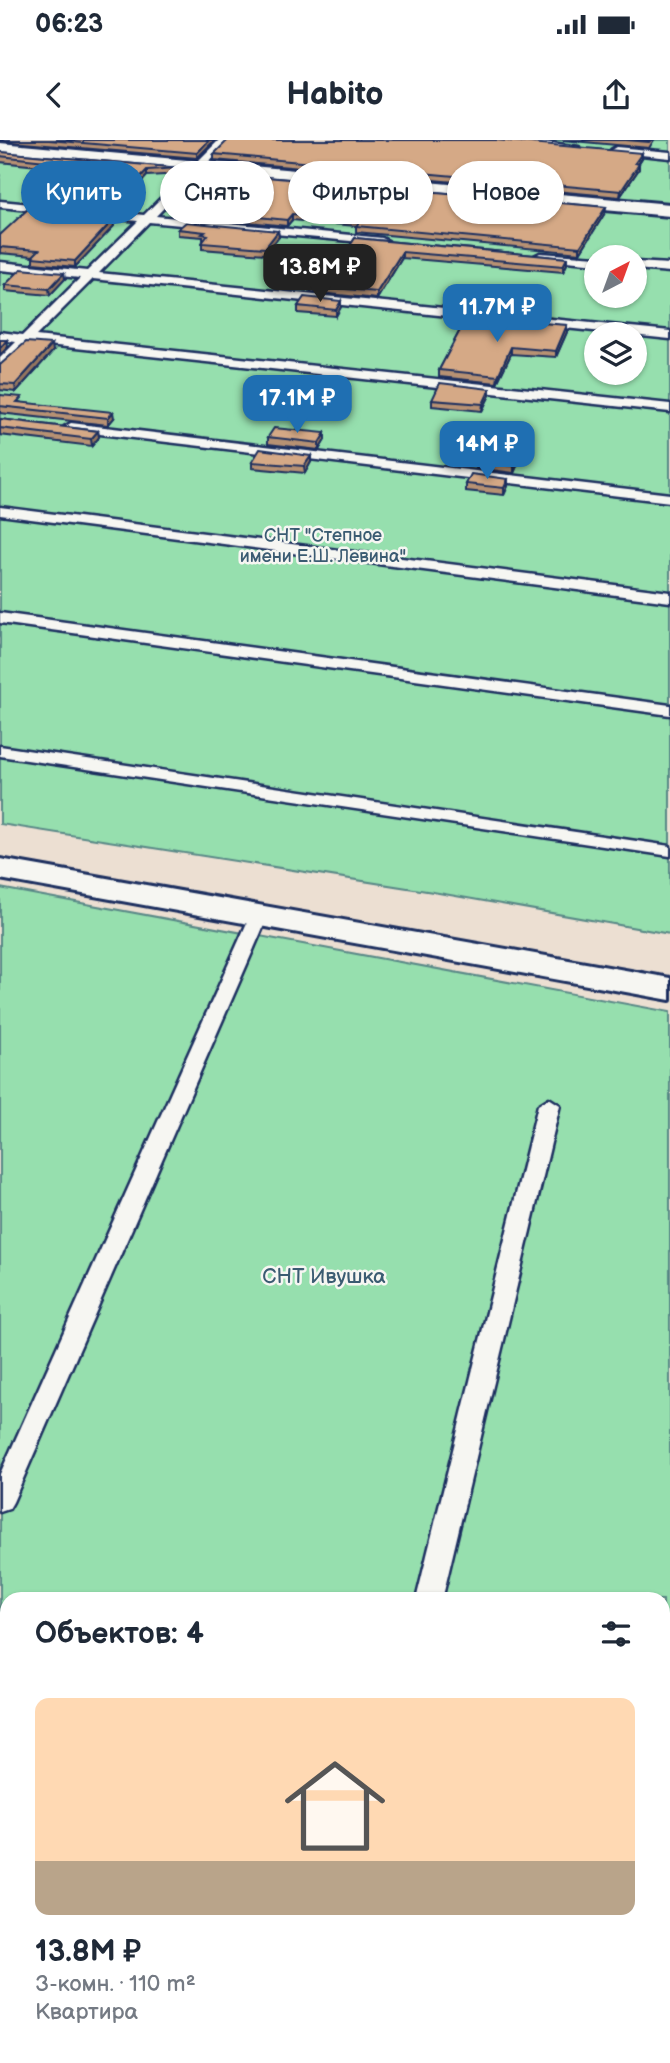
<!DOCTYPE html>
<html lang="ru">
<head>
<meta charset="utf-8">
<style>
  :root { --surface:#fff; --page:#f2f2f3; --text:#1f2937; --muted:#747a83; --line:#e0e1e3; --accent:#1f6fb2 }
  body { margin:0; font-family:"Balsamiq Sans",sans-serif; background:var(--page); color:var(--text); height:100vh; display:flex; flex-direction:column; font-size:26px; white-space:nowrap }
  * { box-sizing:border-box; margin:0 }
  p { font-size:23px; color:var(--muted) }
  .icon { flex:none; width:38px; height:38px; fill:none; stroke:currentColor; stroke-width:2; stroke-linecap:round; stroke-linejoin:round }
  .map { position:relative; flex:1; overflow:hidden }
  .details { position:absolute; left:0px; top:1452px; width:670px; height:471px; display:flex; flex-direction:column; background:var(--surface); border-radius:21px 21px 0 0; box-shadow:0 2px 5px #0004 }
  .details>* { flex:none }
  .top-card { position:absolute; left:21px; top:21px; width:628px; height:63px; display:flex; gap:14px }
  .needle { width:46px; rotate:41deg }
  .controls { position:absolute; left:584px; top:105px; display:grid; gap:14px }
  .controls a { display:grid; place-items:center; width:63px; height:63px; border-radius:50%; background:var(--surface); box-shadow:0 2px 5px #0004; font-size:35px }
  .price { position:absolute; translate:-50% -60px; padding:0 16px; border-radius:14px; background:var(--accent); color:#fff; font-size:23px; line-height:46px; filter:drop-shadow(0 2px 4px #0008) }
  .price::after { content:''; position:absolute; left:50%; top:42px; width:21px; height:16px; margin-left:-10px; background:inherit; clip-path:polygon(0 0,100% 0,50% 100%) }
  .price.on { background:#222; color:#fff }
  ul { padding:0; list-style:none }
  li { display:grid; align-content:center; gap:14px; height:371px; padding:0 35px }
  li+li { border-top:2px solid var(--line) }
  li span { display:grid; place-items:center; height:217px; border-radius:14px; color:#555 }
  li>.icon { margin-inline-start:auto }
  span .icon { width:126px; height:126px; fill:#fffc; stroke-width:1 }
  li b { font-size:30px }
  h2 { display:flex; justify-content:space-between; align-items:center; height:84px; padding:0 35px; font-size:30px }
  .chip { padding:0 24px; border-radius:32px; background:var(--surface); box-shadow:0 2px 5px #0004; font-size:24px; line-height:63px }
  .chip.on { background:var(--accent); color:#fff }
  .status { display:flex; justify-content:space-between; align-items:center; height:49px; padding:0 35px; background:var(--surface); direction:ltr }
  .status svg { height:19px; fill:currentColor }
  header { display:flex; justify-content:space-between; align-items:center; height:91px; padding:0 35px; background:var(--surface); font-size:32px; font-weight:700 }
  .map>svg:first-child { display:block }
  .green { fill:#96dfae; stroke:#588786; stroke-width:2; fill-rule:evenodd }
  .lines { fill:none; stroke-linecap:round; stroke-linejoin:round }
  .service-casing { stroke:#1b2f5e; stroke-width:5 }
  .minor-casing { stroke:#1b2f5e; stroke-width:6 }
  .tertiary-casing { stroke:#1b2f5e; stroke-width:6 }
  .service { fill:#f6f6f2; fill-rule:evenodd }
  .minor { fill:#f6f6f2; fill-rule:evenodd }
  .tertiary { fill:#f6f6f2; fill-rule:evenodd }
  .wall { fill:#b79173; stroke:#1b2f5e; stroke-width:2 }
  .shaded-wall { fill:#95765e; stroke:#1b2f5e; stroke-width:2 }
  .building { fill:#d5a986; stroke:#1b2f5e; stroke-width:2 }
  .labels { text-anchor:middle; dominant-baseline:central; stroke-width:5; stroke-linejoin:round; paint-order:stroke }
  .far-park-label { font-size:18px; fill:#3a5b72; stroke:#f6f6f2 }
  .park-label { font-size:21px; fill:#3a5b72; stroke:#f6f6f2 }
</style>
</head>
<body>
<div class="status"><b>06:23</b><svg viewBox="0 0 49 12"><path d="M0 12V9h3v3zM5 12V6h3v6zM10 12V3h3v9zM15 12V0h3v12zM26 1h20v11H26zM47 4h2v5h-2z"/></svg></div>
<header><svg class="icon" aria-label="back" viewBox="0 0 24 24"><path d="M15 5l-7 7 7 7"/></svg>Habito<svg class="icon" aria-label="share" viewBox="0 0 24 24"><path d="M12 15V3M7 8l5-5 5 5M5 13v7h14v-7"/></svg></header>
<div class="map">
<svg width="670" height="1923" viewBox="0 0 670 1923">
  <rect width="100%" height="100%" fill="#ecdfd2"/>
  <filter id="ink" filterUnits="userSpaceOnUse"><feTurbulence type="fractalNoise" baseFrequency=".0143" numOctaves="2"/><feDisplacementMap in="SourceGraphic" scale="14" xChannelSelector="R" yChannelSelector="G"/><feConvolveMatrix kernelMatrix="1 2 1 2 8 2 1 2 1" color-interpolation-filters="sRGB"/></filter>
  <g filter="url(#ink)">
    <g class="green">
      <path d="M 0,0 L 670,0 L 670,794 L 433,752 L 0,684 ZM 597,117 L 635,117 L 635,156 L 597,156 ZM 597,194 L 635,194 L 635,233 L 597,233 Z"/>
      <path d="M 0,748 L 670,872 L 670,1923 L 0,1923 ZM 7,1460 L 663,1460 L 663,1916 L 7,1916 Z"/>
    </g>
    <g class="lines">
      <g class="service-casing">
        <g id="service">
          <polygon points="219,0 230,0 156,76 382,98 388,101 382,104 149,82 99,133 670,191 670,199 93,139 36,196 670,264 670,272 29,203 0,229 0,218 16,202 0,200 0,192 23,195 80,138 0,130 0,122 87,131 138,81 0,67 0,61 144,75"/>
          <polygon points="491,0 530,0 579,7 574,10"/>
          <polygon points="616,7 670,12 670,18 612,12 611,10"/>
          <polygon points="540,113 597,117 597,124 536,118 534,116"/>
          <polygon points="635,122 670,124 670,132 635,129"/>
          <polygon points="71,283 670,354 670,362 66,290 64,287"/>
          <polygon points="0,367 670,452 670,462 0,375"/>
          <polygon points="0,473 670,565 670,575 0,483"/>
          <polygon points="0,606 670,706 670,716 0,616"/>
          <polygon points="259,770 268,776 13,1362 9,1369 0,1372 0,1334 250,776"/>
          <polygon points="549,958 560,965 442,1460 416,1460 538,965"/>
          <polygon points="0,1615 7,1617 7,1641 0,1639"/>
          <polygon points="302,1916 334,1916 332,1923 300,1923"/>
        </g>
      </g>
      <g class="minor-casing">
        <polygon id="minor" points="0,3 670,64 670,76 0,15"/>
      </g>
      <g class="tertiary-casing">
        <polygon id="tertiary" points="0,719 670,838 670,860 0,739"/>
      </g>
      <use href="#service" class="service"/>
      <use href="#minor" class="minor"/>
      <use href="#tertiary" class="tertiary"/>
    </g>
    <g class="wall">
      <polygon points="0,0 215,0 197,18 0,1"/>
      <polygon points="562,0 654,0 649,8"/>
      <polygon points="0,12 180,28 181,34 147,36 117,69 35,60 35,54 67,29 0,22"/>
      <polygon points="214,14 642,18 638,24 639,29 620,57 214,20"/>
      <polygon points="198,31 606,67 605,73 580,113 356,92 356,86 292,80 287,86 198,77 198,71 233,40 198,37"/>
      <polygon points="106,79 113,80 114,86 75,127 33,123 33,116 0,113 0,95"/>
      <polygon points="178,89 278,91 279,97 265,114 202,109 202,103 204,100 203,100 203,97 178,95"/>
      <polygon points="355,98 567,118 567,124 563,132 402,118 377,159 311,152 311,146 326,143"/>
      <polygon points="64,133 65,139 50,155 5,151 5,145"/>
      <polygon points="298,166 341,167 336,176 298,173"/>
      <polygon points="467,177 567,192 556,217 511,214 497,243 439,237 439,230"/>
      <polygon points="53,211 16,252 0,250 0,225"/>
      <polygon points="490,249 490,255 482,271 432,266 432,260"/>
      <polygon points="0,255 22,263 114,278 108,285 0,273"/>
      <polygon points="0,279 98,291 99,297 92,306 0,295"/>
      <polygon points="268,297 325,300 319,310 268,304"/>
      <polygon points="522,314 514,333 476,328 476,322"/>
      <polygon points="252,322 311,322 305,333 252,328"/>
      <polygon points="508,339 508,346 504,355 466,351 466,344"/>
      <polygon points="670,1663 670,1699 663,1698 663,1688"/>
    </g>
    <g class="shaded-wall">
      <polygon points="209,0 215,0 197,18 197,13"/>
      <polygon points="642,13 642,18 635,29 635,23"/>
      <polygon points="639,24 639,29 620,57 621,51"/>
      <polygon points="147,30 147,36 117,69 116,63"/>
      <polygon points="606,67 605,73 580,113 580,107"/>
      <polygon points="292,74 292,80 287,86 287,80"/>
      <polygon points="113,80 114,86 75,127 75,121"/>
      <polygon points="278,91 279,97 265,114 265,108"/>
      <polygon points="402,112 402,118 377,159 377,152"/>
      <polygon points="567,118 567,124 563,132 563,126"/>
      <polygon points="64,133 65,139 50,155 49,149"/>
      <polygon points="341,161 341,167 336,176 336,170"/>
      <polygon points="567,185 567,192 556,217 556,211"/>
      <polygon points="7,200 8,207 0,215 0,208"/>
      <polygon points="52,204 53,211 16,252 15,245"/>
      <polygon points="511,207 511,214 497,243 498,236"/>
      <polygon points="490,249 490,255 482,271 483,264"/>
      <polygon points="113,272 114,278 108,285 108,278"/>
      <polygon points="98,291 99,297 92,306 91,299"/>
      <polygon points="325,293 325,300 319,310 319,303"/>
      <polygon points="522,308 522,314 514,333 514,326"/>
      <polygon points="311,316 311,322 305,333 304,326"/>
      <polygon points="508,339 508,346 504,355 504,348"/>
    </g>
    <g class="building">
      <polygon points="49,0 209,0 197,13"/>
      <polygon points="228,0 496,0 642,13 635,23 639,24 621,51 214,14"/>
      <polygon points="626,0 651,0 649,2"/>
      <polygon points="0,12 180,28 147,30 116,63 35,54 73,24 0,16"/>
      <polygon points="198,31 606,67 580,107 356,86 360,81 292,74 287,80 198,71 238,35"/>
      <polygon points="30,67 106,75 102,79 113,80 75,121 32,117 39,110 0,107 0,95"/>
      <polygon points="186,82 278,91 265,108 202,103 208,95 202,94 205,92 178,89"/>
      <polygon points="355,98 567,118 563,126 402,112 377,152 311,146 313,142 326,143"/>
      <polygon points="21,129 64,133 49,149 5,145"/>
      <polygon points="304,157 341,161 336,170 298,166"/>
      <polygon points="467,177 567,185 556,211 511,207 498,236 439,230"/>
      <polygon points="0,200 7,200 0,208"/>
      <polygon points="26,202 52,204 15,245 0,244 0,225"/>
      <polygon points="440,243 490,249 483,264 432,260"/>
      <polygon points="0,255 22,257 17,262 113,272 108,278 0,266"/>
      <polygon points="0,279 98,291 91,299 0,288"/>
      <polygon points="274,288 325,293 319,303 268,297"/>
      <polygon points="484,304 522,308 514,326 476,322"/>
      <polygon points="260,309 311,316 304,326 252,322"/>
      <polygon points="471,334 508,339 504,348 466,344"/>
      <polygon points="667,1663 670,1663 670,1690 663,1689"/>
    </g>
  </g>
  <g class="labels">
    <g class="far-park-label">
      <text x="323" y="395">СНТ "Степное<tspan x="323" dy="21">имени Е.Ш. Левина"</tspan></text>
    </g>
    <g class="park-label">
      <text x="324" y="1136">СНТ Ивушка</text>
    </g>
  </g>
</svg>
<div class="controls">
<a><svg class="needle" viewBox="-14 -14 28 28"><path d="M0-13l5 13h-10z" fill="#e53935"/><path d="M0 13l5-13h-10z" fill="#747a83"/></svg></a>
<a><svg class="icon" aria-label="layers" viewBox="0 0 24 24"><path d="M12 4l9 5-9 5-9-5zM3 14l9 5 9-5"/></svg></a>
</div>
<b class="price on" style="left:320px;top:164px">13.8M ₽</b>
<b class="price" style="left:497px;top:204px">11.7M ₽</b>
<b class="price" style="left:297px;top:295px">17.1M ₽</b>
<b class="price" style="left:487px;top:341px">14M ₽</b>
<div class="top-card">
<a class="chip on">Купить</a>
<a class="chip">Снять</a>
<a class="chip">Фильтры</a>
<a class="chip">Новое</a>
</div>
<section class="details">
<h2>Объектов: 4<svg class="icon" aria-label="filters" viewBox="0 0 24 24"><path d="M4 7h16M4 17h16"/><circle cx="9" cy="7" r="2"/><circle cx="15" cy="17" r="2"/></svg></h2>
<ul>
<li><span style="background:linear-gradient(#ffd9b3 75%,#b9a48a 0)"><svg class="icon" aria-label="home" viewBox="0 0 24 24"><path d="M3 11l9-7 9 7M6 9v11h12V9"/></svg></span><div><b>13.8M ₽</b><p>3-комн. · 110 m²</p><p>Квартира</p></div></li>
</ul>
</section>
</div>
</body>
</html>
